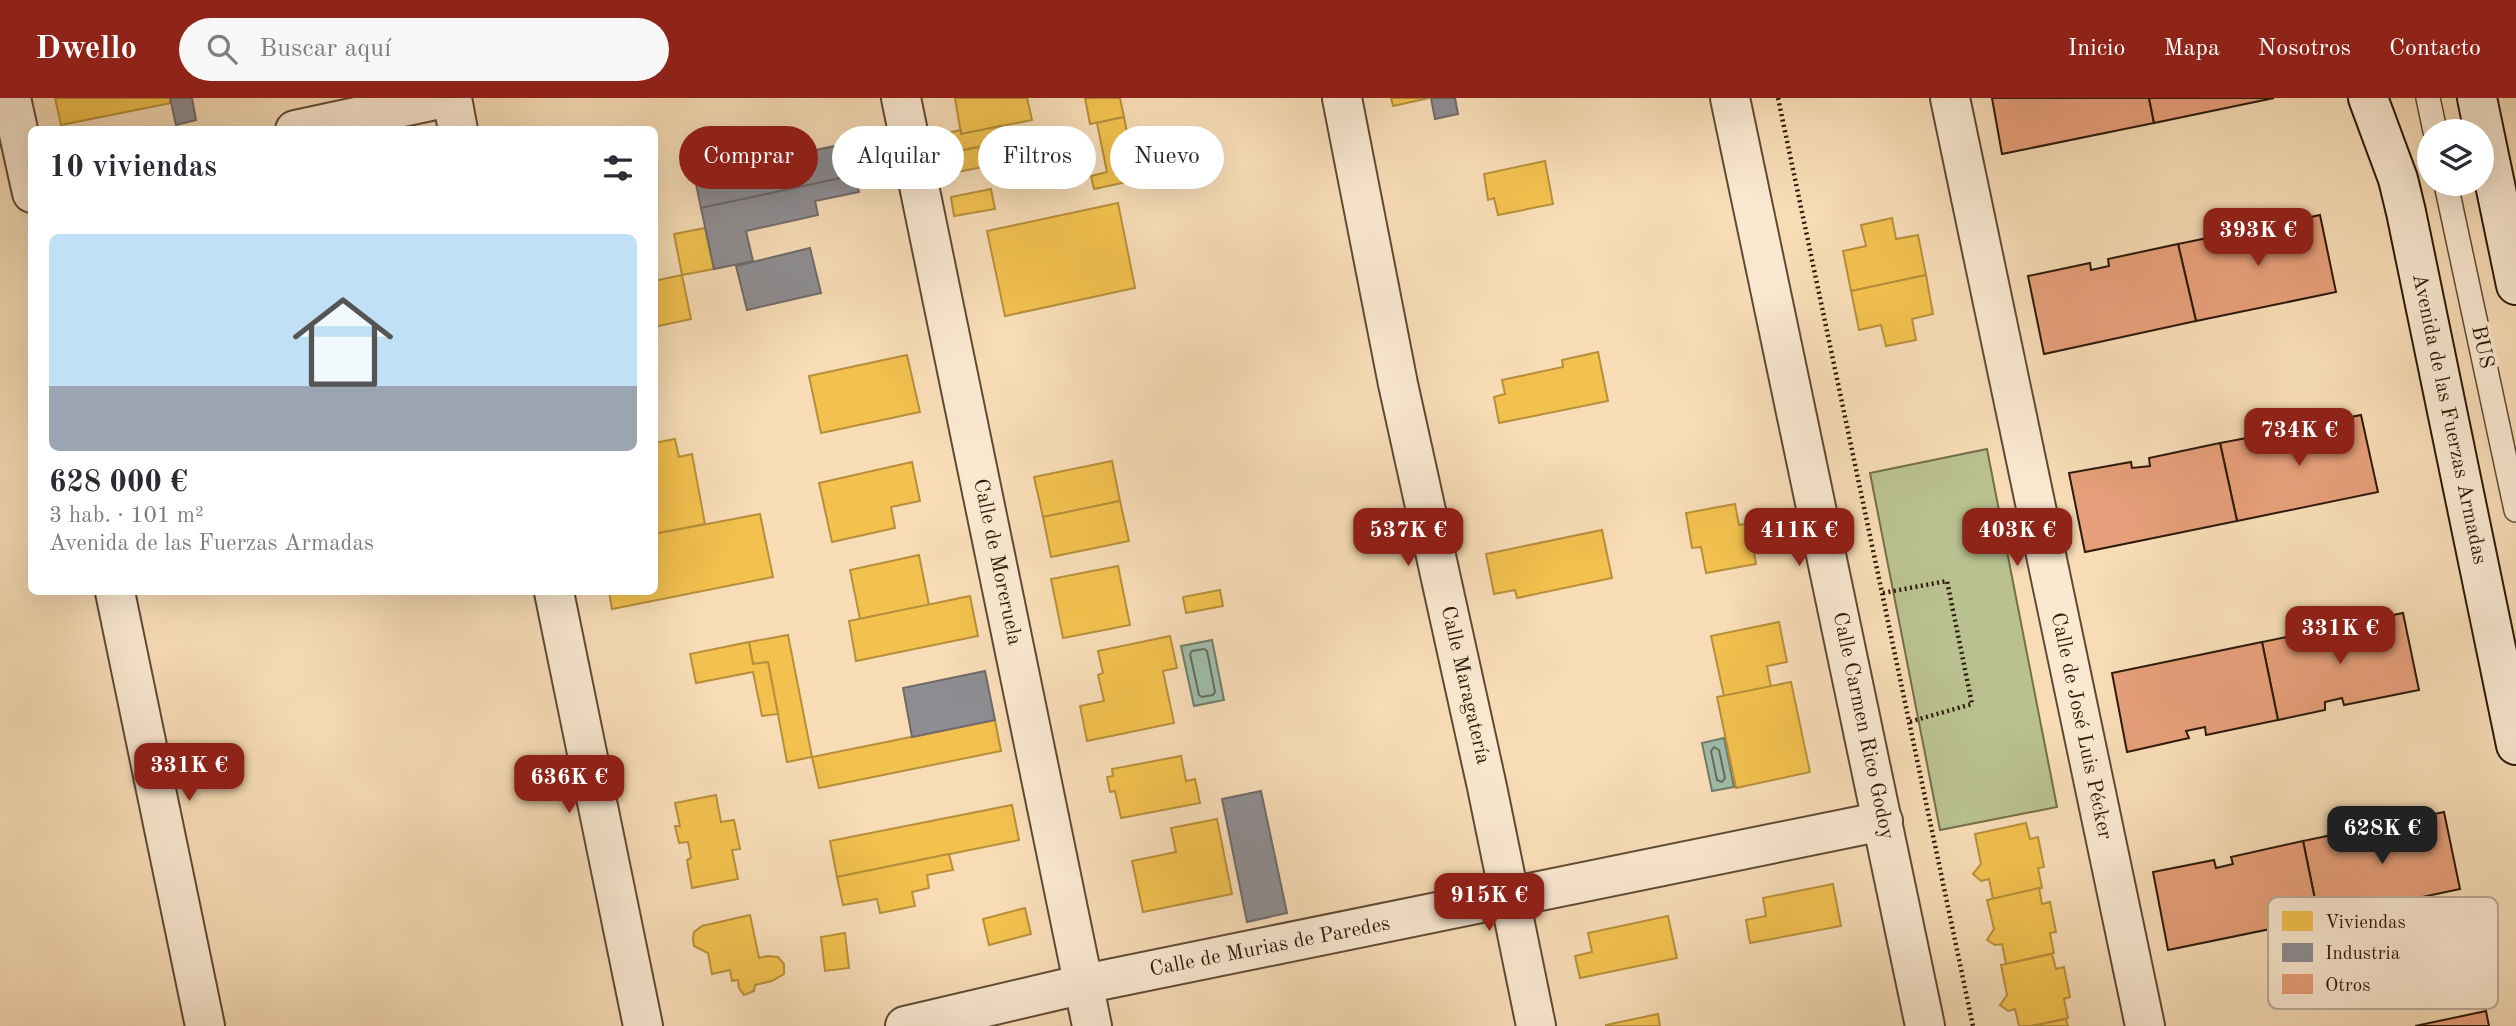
<!DOCTYPE html>
<html lang="es">
<head>
<meta charset="utf-8">
<style>
  :root { --surface:#fff; --page:#f7f7f7; --text:#2b2b33; --muted:#7c7c81; --line:#e1e1e2; --accent:#8f2418 }
  body { margin:0; font-family:"Old Standard TT",serif; background:var(--page); color:var(--text); height:100vh; display:flex; flex-direction:column; font-size:26px; white-space:nowrap }
  * { box-sizing:border-box; margin:0 }
  p { font-size:23px; color:var(--muted) }
  .icon { flex:none; width:38px; height:38px; fill:none; stroke:currentColor; stroke-width:2; stroke-linecap:round; stroke-linejoin:round }
  .map { position:relative; flex:1; overflow:hidden }
  .panel { position:absolute; left:28px; top:28px; width:630px; height:469px; display:flex; flex-direction:column; background:var(--surface); border-radius:10px; box-shadow:0 7px 28px #0002 }
  .panel>* { flex:none }
  .top-card { position:absolute; left:679px; top:28px; width:665px; height:63px; display:flex; gap:14px }
  .controls { position:absolute; left:2417px; top:21px; display:grid; gap:14px }
  .controls a { display:grid; place-items:center; width:77px; height:77px; border-radius:50%; background:var(--surface); box-shadow:0 7px 28px #0002; font-size:35px }
  .price { position:absolute; translate:-50% -60px; padding:0 16px; border-radius:14px; background:var(--accent); color:#fff; font-size:23px; line-height:46px; filter:drop-shadow(0 2px 4px #0008) }
  .price::after { content:''; position:absolute; left:50%; top:42px; width:21px; height:16px; margin-left:-10px; background:inherit; clip-path:polygon(0 0,100% 0,50% 100%) }
  .price.current { background:#222; color:#fff }
  ul { padding:0; list-style:none }
  li { display:grid; align-content:center; gap:14px; height:371px; padding:0 21px }
  li+li { border-top:2px solid var(--line) }
  li span { display:grid; place-items:center; height:217px; border-radius:10px; color:#555 }
  li>.icon { margin-inline-start:auto }
  span .icon { width:126px; height:126px; fill:#fffc; stroke-width:1 }
  li b { font-size:30px }
  h2 { display:flex; justify-content:space-between; align-items:center; height:84px; padding:0 21px; font-size:30px }
  .pill { padding:0 24px; border-radius:32px; background:var(--surface); box-shadow:0 7px 28px #0002; font-size:24px; line-height:63px }
  .pill.current { background:var(--accent); color:#fff }
  header { display:flex; align-items:center; gap:42px; box-sizing:border-box; height:98px; padding:0 35px; background:var(--accent); color:#fff }
  header strong { font-size:33px }
  nav { display:flex; gap:38px; margin-inline-start:auto; font-size:24px }
  .search { width:490px; height:63px; background:var(--page); display:flex; align-items:center; gap:18px; box-sizing:border-box; padding:0 24px; border-radius:38px; color:var(--muted); font-size:26px }
  .map>svg:first-child { display:block }
  .green { fill:#bac190; stroke:#746e4d; stroke-width:2 }
  .water { fill:#9ebca9; stroke:#717b69; stroke-width:2 }
  .homes { fill:#f2c14e; stroke:#b78f3a; stroke-width:2 }
  .industry { fill:#8d8d92; stroke:#706a69; stroke-width:2 }
  .lines { fill:none; stroke-linecap:round; stroke-linejoin:round }
  .shore { stroke:#666b5a; stroke-width:2 }
  .building { fill:#e69f7a; stroke:#2d1a0a; stroke-width:2 }
  .lane-casing { stroke:#604a35; stroke-width:26 }
  .street-casing { stroke:#604a35; stroke-width:42 }
  .secondary-casing { stroke:#2d1a0a; stroke-width:42 }
  .path { stroke:#2d1a0a; stroke-width:4.5; stroke-dasharray:2 3.5; stroke-linecap:butt }
  .lane { stroke:#fae8d0; stroke-width:23 }
  .street { stroke:#fae8d0; stroke-width:38 }
  .secondary { stroke:#fae8d0; stroke-width:38 }
  .labels { text-anchor:middle; dominant-baseline:central; stroke-width:7; stroke-linejoin:round; paint-order:stroke }
  .street-label { font-size:21px; fill:#2d1a0a; stroke:#fae8d0 }
  .key { fill:#fae8d0; stroke:#bcaa95; stroke-width:2 }
  .key-label { font-size:19px; fill:#2d1a0a }
</style>
</head>
<body>
<header>
<strong>Dwello</strong>
<div class="search"><svg class="icon" aria-label="search" viewBox="0 0 24 24"><circle cx="10" cy="10" r="6"/><path d="M15 15l6 6"/></svg>Buscar aquí</div>
<nav><a>Inicio</a><a>Mapa</a><a>Nosotros</a><a>Contacto</a></nav>
</header>
<div class="map">
<svg width="2516" height="928" viewBox="0 0 2516 928">
  <rect width="100%" height="100%" fill="#f7dcb6"/>
  <filter id="stains"><feTurbulence type="fractalNoise" baseFrequency=".00286" numOctaves="4"/><feColorMatrix values="0 0 0 0 .2 0 0 0 0 .09 0 0 0 0 .02 0 0 0 .5 -.17"/></filter>
  <radialGradient id="worn" r=".72"><stop offset=".6" stop-color="#630" stop-opacity="0"/><stop offset="1" stop-color="#630" stop-opacity=".3"/></radialGradient>
  <polygon class="green" points="1987,351 2057,709 1940,732 1870,375"/>
  <g class="water">
    <polygon points="1212,542 1224,602 1194,608 1181,548"/>
    <polygon points="1724,640 1734,689 1712,693 1702,645"/>
  </g>
  <g class="homes">
    <polygon points="55,0 170,0 171,5 61,27"/>
    <polygon points="955,0 1027,0 1032,22 961,36"/>
    <polygon points="1085,0 1120,0 1124,19 1090,26"/>
    <polygon points="1391,0 1429,0 1393,8"/>
    <polygon points="1124,19 1136,82 1094,91 1091,78 1107,74 1097,25"/>
    <polygon points="1001,28 1005,44 941,56 937,37 961,32 961,36"/>
    <polygon points="1016,42 1020,62 983,69 979,49"/>
    <polygon points="979,49 983,69 947,76 944,56"/>
    <polygon points="1545,63 1553,106 1498,117 1494,100 1488,102 1484,76"/>
    <polygon points="991,91 995,111 954,118 951,99"/>
    <polygon points="1118,105 1135,190 1005,218 987,133"/>
    <polygon points="1892,120 1896,141 1918,137 1926,177 1851,193 1843,153 1866,148 1861,127"/>
    <polygon points="705,130 714,171 682,177 674,136"/>
    <polygon points="682,177 691,221 654,229 654,183"/>
    <polygon points="1926,177 1933,216 1912,221 1916,242 1886,248 1881,227 1859,232 1851,193"/>
    <polygon points="1598,254 1608,303 1499,325 1494,299 1505,296 1502,282 1563,269 1562,262"/>
    <polygon points="907,257 920,314 821,335 809,278"/>
    <polygon points="675,341 679,359 692,356 705,426 654,436 654,345"/>
    <polygon points="1112,363 1120,403 1043,419 1034,379"/>
    <polygon points="912,364 920,403 891,409 895,430 832,444 819,385"/>
    <polygon points="1120,403 1129,443 1051,459 1043,419"/>
    <polygon points="1735,406 1739,427 1749,425 1756,466 1706,475 1701,449 1692,450 1686,415"/>
    <polygon points="760,416 773,479 612,511 609,494 654,494 654,436"/>
    <polygon points="1602,432 1612,480 1517,500 1515,492 1494,496 1486,456"/>
    <polygon points="919,457 929,507 860,521 850,472"/>
    <polygon points="1118,468 1130,527 1063,540 1051,481"/>
    <polygon points="1220,492 1223,508 1186,515 1183,499"/>
    <polygon points="970,498 978,538 856,563 849,523"/>
    <polygon points="1779,524 1787,564 1767,568 1771,589 1724,598 1711,538"/>
    <polygon points="788,537 812,659 787,664 768,564 753,566 749,544"/>
    <polygon points="1170,538 1177,570 1163,573 1174,625 1087,643 1080,608 1104,603 1098,577 1103,575 1098,553"/>
    <polygon points="749,544 753,566 768,564 778,616 762,618 753,574 696,585 690,556"/>
    <polygon points="1791,584 1810,674 1736,690 1717,599"/>
    <polygon points="995,622 1001,653 819,690 812,659"/>
    <polygon points="1181,658 1186,683 1195,681 1200,705 1121,720 1115,693 1110,694 1107,679 1113,678 1112,671"/>
    <polygon points="716,697 721,724 734,722 740,751 732,752 738,781 692,790 687,762 691,760 688,744 679,745 675,728 680,728 675,705"/>
    <polygon points="1012,707 1019,742 837,779 830,743"/>
    <polygon points="1217,721 1232,796 1143,814 1132,763 1176,754 1171,730"/>
    <polygon points="2026,725 2030,741 2038,739 2044,769 2038,770 2042,790 1993,801 1989,781 1981,783 1973,776 1981,766 1975,736"/>
    <polygon points="949,756 953,772 927,777 929,790 912,794 915,808 880,815 877,801 843,807 837,779"/>
    <polygon points="1833,786 1841,828 1750,845 1746,822 1766,818 1763,800"/>
    <polygon points="2039,790 2042,806 2050,804 2056,834 2050,835 2054,855 2006,866 2002,846 1995,847 1987,842 1994,831 1987,802"/>
    <polygon points="1025,810 1031,836 989,847 983,821"/>
    <polygon points="750,817 759,860 767,858 778,859 784,866 784,876 772,883 755,887 754,893 744,897 739,890 738,882 732,883 730,872 712,876 708,855 694,848 693,840 694,834 702,828"/>
    <polygon points="1668,818 1677,860 1580,880 1575,858 1592,854 1588,835"/>
    <polygon points="845,835 849,870 825,873 821,839"/>
    <polygon points="2052,856 2056,871 2064,869 2070,899 2064,901 2068,920 2032,928 2019,928 2015,911 2008,913 2000,907 2007,897 2001,867"/>
    <polygon points="1658,916 1660,928 1606,928 1606,927"/>
    <polygon points="2066,921 2068,928 2032,928"/>
  </g>
  <g class="industry">
    <polygon points="170,0 192,0 196,22 176,27"/>
    <polygon points="1431,0 1455,0 1458,16 1435,21"/>
    <polygon points="849,45 855,77 701,110 690,57 726,50 730,70"/>
    <polygon points="855,77 859,94 815,103 818,117 746,133 753,163 714,171 701,110"/>
    <polygon points="810,150 821,195 747,212 736,168"/>
    <polygon points="985,573 995,622 912,639 903,590"/>
    <polygon points="1261,693 1287,815 1247,824 1222,701"/>
  </g>
  <g class="lines">
    <g class="shore">
      <polygon points="1204,551 1207,553 1215,594 1213,597 1202,599 1199,597 1190,556 1192,553"/>
      <polygon points="1714,649 1719,652 1725,680 1722,684 1717,682 1711,653"/>
    </g>
  </g>
  <g class="building">
    <polygon points="1992,0 2149,0 2154,25 2002,56"/>
    <polygon points="2149,0 2274,0 2154,25"/>
    <polygon points="2320,117 2336,194 2196,223 2178,146 2227,136 2229,143 2247,140 2245,133"/>
    <polygon points="2178,146 2196,223 2044,256 2028,178 2090,165 2091,172 2109,168 2108,161"/>
    <polygon points="2361,317 2378,394 2237,423 2220,345 2268,336 2270,342 2288,339 2287,332"/>
    <polygon points="2220,345 2237,423 2085,454 2069,375 2131,364 2132,370 2150,368 2149,360"/>
    <polygon points="2403,515 2419,592 2344,607 2342,600 2325,604 2325,612 2278,622 2262,544"/>
    <polygon points="2262,544 2278,622 2206,637 2205,629 2186,633 2189,640 2127,654 2112,575"/>
    <polygon points="2444,714 2460,791 2319,821 2303,743 2351,733 2353,741 2371,737 2369,730"/>
    <polygon points="2303,743 2319,821 2168,852 2153,774 2214,762 2216,770 2233,766 2231,759"/>
    <polygon points="2486,913 2489,928 2415,928"/>
  </g>
  <g class="lines">
    <g class="lane-casing">
      <g id="lane">
        <polyline points="2428,0 2435,33"/>
        <polyline points="2446,86 2516,412"/>
      </g>
    </g>
    <g class="street-casing">
      <g id="street">
        <polyline points="11,0 32,95"/>
        <polyline points="452,0 458,32"/>
        <polyline points="901,0 1092,928"/>
        <polyline points="1342,0 1398,286 1487,689 1536,928"/>
        <polyline points="1730,0 1925,928"/>
        <polyline points="1950,0 2145,928"/>
        <polyline points="295,32 445,0"/>
        <polyline points="115,494 205,928"/>
        <polyline points="554,494 643,928"/>
        <polyline points="905,928 1084,886 1883,723"/>
      </g>
    </g>
    <g class="secondary-casing">
      <g id="secondary">
        <polyline points="2368,0 2398,81 2406,114 2516,647"/>
        <polyline points="2477,0 2516,187"/>
      </g>
    </g>
    <g class="path">
      <polyline points="1778,0 1973,928"/>
      <polyline points="1883,495 1947,483 1972,606 1909,624"/>
    </g>
    <use href="#lane" class="lane"/>
    <use href="#street" class="street"/>
    <use href="#secondary" class="secondary"/>
  </g>
  <g class="labels">
    <g class="street-label">
      <text transform="translate(2482 249) rotate(78)">BUS</text>
      <text transform="translate(2449 321) rotate(78)">Avenida de las Fuerzas Armadas</text>
      <text transform="translate(997 464) rotate(78)">Calle de Moreruela</text>
      <text transform="translate(1465 587) rotate(77)">Calle Maragatería</text>
      <text transform="translate(1863 628) rotate(78)">Calle Carmen Rico Godoy</text>
      <text transform="translate(2081 628) rotate(78)">Calle de José Luis Pécker</text>
      <text transform="translate(1270 849) rotate(-11)">Calle de Murias de Paredes</text>
    </g>
  </g>
  <rect x="2268" y="799" width="230" height="112" rx="10" class="key"/>
  <rect x="2282" y="813" width="31" height="20" fill="#f2c14e"/>
  <rect x="2282" y="845" width="31" height="19" fill="#8d8d92"/>
  <rect x="2282" y="876" width="31" height="20" fill="#e69f7a"/>
  <g class="key-label">
    <text x="2325" y="830">Viviendas</text>
    <text x="2325" y="861">Industria</text>
    <text x="2325" y="893">Otros</text>
  </g>
  <rect width="100%" height="100%" filter="url(#stains)"/>
  <rect width="100%" height="100%" fill="url(#worn)"/>
</svg>
<div class="controls">
<a><svg class="icon" aria-label="layers" viewBox="0 0 24 24"><path d="M12 4l9 5-9 5-9-5zM3 14l9 5 9-5"/></svg></a>
</div>
<b class="price" style="left:2258px;top:170px">393K €</b>
<b class="price" style="left:2299px;top:370px">734K €</b>
<b class="price" style="left:1408px;top:470px">537K €</b>
<b class="price" style="left:1799px;top:470px">411K €</b>
<b class="price" style="left:2017px;top:470px">403K €</b>
<b class="price" style="left:2340px;top:568px">331K €</b>
<b class="price" style="left:189px;top:705px">331K €</b>
<b class="price" style="left:569px;top:717px">636K €</b>
<b class="price current" style="left:2382px;top:768px">628K €</b>
<b class="price" style="left:1489px;top:835px">915K €</b>
<div class="top-card">
<a class="pill current">Comprar</a>
<a class="pill">Alquilar</a>
<a class="pill">Filtros</a>
<a class="pill">Nuevo</a>
</div>
<section class="panel">
<h2>10 viviendas<svg class="icon" aria-label="filters" viewBox="0 0 24 24"><path d="M4 7h16M4 17h16"/><circle cx="9" cy="7" r="2"/><circle cx="15" cy="17" r="2"/></svg></h2>
<ul>
<li><span style="background:linear-gradient(#bfe0f5 70%,#9aa5b1 0)"><svg class="icon" aria-label="home" viewBox="0 0 24 24"><path d="M3 11l9-7 9 7M6 9v11h12V9"/></svg></span><div><b>628 000 €</b><p>3 hab. · 101 m²</p><p>Avenida de las Fuerzas Armadas</p></div></li>
</ul>
</section>
</div>
</body>
</html>
